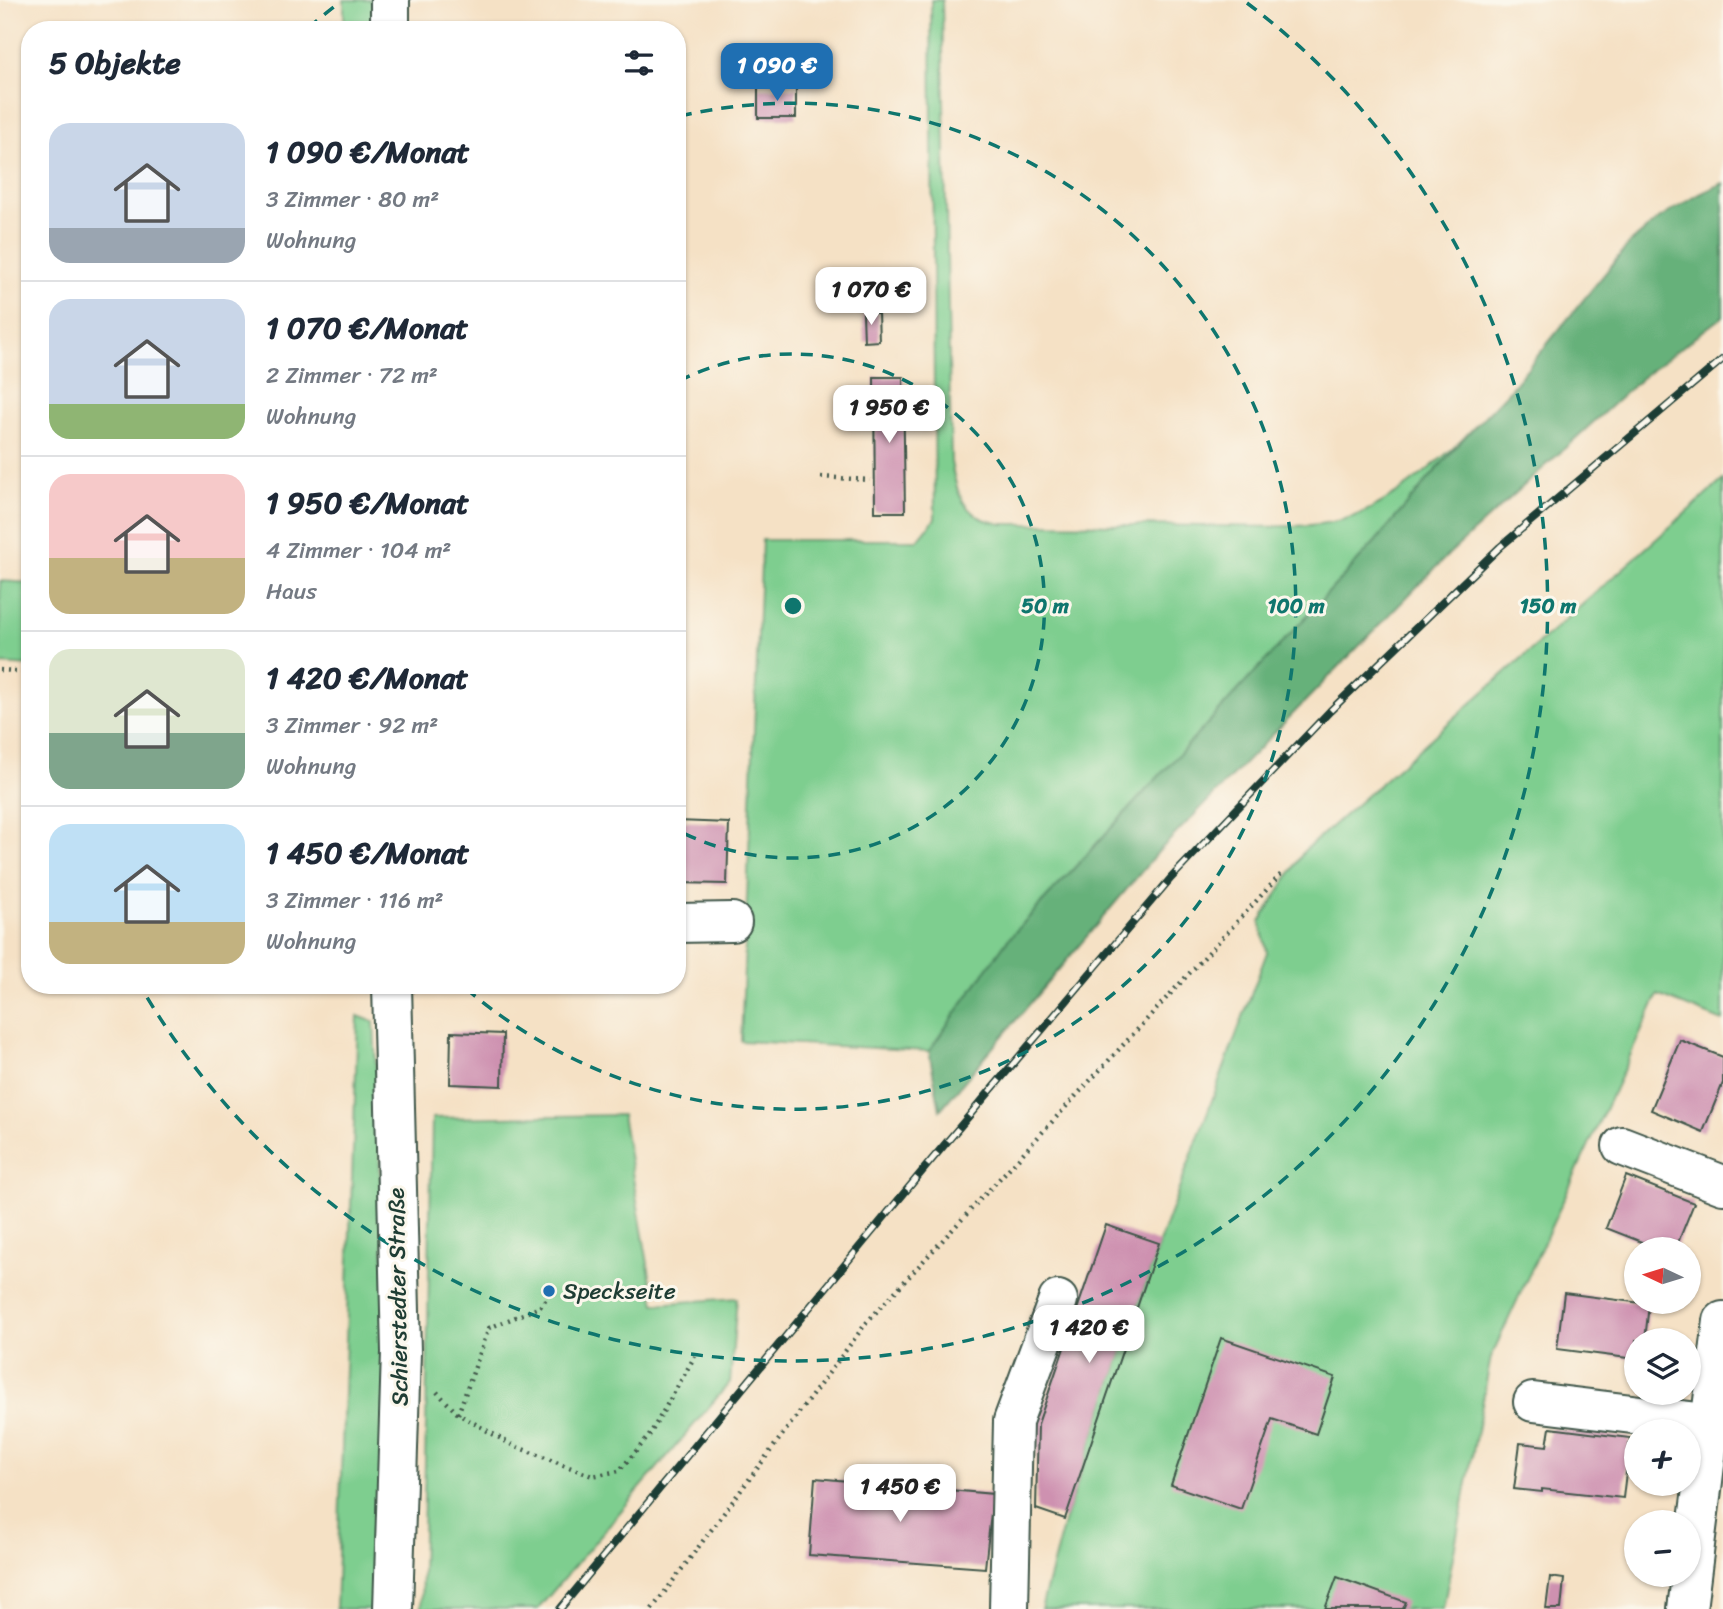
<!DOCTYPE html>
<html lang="de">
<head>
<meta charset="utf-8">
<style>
  :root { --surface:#fff; --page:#f6f6f7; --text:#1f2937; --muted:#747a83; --line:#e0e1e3; --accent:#1f6fb2 }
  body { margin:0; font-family:Sriracha,sans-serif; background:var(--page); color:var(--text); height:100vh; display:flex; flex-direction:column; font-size:26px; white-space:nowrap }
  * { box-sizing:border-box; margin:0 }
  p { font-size:23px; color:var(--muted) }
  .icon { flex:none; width:38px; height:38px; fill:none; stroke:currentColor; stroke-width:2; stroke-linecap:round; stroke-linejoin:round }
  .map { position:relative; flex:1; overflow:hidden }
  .side { position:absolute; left:21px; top:21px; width:665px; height:973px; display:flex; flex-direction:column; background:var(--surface); border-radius:28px; box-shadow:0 2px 5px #0004 }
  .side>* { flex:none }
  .needle { width:46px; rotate:274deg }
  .buttons { position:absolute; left:1624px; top:1237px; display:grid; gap:14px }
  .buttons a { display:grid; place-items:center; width:77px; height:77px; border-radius:50%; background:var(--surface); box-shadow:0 2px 5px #0004; font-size:35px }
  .price { position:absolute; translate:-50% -60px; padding:0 16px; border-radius:14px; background:#fff; color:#222; font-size:23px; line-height:46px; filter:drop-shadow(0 2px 4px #0008) }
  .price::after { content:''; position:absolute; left:50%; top:42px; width:21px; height:16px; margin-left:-10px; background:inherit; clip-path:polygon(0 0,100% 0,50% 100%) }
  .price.active { background:var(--accent); color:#fff }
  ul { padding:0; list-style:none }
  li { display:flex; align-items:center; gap:21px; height:175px; padding:0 28px }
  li+li { border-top:2px solid var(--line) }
  li span { display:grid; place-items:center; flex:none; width:196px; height:140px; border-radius:21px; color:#555 }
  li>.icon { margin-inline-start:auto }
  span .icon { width:84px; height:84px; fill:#fffc; stroke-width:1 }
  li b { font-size:30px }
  h2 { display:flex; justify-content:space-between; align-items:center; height:84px; padding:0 28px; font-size:30px }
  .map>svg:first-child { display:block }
  .green { fill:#7ece8f; stroke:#4e8662; stroke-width:2 }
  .forest { fill:#66b17a; stroke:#427757; stroke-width:2 }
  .building { fill:#ce91b0 }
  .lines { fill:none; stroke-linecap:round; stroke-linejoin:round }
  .minor-casing { stroke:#3f564a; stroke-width:42 }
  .path { stroke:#3f564a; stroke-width:4.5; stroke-dasharray:2 5; stroke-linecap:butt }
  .minor { stroke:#fff; stroke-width:38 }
  .rail-casing { stroke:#1f3d34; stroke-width:8 }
  .rail { stroke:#fbf7ec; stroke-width:5; stroke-dasharray:16; stroke-linecap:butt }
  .ring { fill:none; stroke:#0f766e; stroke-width:3.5; stroke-dasharray:12 9 }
  .poi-dot { fill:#1f6fb2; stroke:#fbf7ec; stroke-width:2.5 }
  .labels { text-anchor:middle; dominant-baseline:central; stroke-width:6; stroke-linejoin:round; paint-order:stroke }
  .poi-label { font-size:23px; fill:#1f3d34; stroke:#fbf7ec; text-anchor:start }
  .street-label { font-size:23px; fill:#1f3d34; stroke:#fbf7ec }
  .centre { fill:#0f766e; stroke:#fbf7ec; stroke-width:3.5 }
  .ring-label { font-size:21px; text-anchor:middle; font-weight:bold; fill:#0f766e; stroke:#fbf7ec; stroke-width:6; stroke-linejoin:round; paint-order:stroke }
</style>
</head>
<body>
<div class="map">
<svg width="1723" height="1609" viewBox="0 0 1723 1609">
  <rect width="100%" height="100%" fill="#fbf7ec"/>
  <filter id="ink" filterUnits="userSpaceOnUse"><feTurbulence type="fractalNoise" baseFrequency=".0143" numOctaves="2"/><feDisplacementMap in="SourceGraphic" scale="14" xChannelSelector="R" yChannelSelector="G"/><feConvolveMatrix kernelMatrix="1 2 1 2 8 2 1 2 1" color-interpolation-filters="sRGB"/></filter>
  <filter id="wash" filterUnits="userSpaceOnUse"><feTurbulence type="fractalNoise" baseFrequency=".00686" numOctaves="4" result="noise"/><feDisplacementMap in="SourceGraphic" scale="28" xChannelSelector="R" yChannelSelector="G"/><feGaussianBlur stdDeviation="1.57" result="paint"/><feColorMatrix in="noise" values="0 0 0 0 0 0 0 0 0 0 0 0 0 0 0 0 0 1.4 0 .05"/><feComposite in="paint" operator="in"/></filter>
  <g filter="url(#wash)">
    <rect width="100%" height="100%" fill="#f5e1c5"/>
    <g class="green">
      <polygon points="344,0 372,0 373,30 344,30"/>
      <path d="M 931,0 L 942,0 L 951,462 C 955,483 959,506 979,517 C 986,521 995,522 1002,524 C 1071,524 1140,525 1209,526 C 1252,526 1317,531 1357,515 C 1397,498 1428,470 1460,442 L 1376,541 L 1006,942 L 929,1051 L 741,1041 L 762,540 L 918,540 L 935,519 Z"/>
      <polygon points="1723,480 1723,1021 1658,995 1491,1357 1443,1609 1041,1609 1065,1519 1159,1243 1267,952 1260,922 1304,851"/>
      <polygon points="0,581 30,583 30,666 0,664"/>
      <polygon points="358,1016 374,1022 387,1337 377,1609 336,1609"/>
      <polygon points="622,1115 655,1304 737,1298 730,1382 538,1609 421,1609 426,1425 432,1118"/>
    </g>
    <polygon class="forest" points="1723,183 1723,316 1646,374 1449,554 1159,851 940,1110 929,1051 1006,942 1376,541 1460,442 1508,392 1629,244 1660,218 1700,194"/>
    <g id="blocks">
      <g class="building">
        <rect x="758" y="88" width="38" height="30"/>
        <polygon points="863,313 878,313 879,341 864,342"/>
        <polygon points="874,377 903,377 905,512 875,512"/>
        <polygon points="677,821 729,823 727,884 677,883"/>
        <rect x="436" y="985" width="36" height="5"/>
        <polygon points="451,1032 503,1034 502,1086 450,1084"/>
        <polygon points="1680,1040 1723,1057 1723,1083 1703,1132 1651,1110"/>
        <polygon points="1626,1176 1694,1203 1675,1250 1662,1250 1606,1228"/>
        <polygon points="1106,1225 1159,1243 1065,1519 1036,1509 1038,1424"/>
        <polygon points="1564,1293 1649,1304 1645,1340 1636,1340 1636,1359 1557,1349"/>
        <polygon points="1221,1338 1335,1377 1316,1434 1272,1419 1241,1509 1171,1485"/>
        <polygon points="1550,1428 1630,1438 1623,1498 1542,1489 1542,1492 1514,1489 1520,1443 1547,1446"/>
        <polygon points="815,1478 993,1494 985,1568 809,1555"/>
        <polygon points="1337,1577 1406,1602 1403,1609 1325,1609"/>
        <polygon points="1550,1577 1564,1579 1561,1609 1546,1609"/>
      </g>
    </g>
  </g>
  <g filter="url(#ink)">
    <use href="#blocks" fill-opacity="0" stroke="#3f564a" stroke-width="2"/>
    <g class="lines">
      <g class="minor-casing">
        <g id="minor">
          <polyline points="390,0 390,30"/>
          <polyline points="677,923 732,922"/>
          <polyline points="392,985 401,1352 393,1609"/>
          <polyline points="1622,1146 1723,1185"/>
          <polyline points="1533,1402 1723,1425"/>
          <polyline points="1009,1609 1013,1421 1058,1300"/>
          <polyline points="1687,1609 1723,1321"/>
        </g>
      </g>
      <g class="path">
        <polyline points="821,477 870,480"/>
        <polyline points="0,670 30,672"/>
        <polyline points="437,1392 458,1414 512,1445 592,1476 619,1471 649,1436 695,1356"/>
        <polyline points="458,1414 489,1328 540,1307 547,1297"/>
        <polyline points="652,1609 867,1322 1283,872"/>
      </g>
      <use href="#minor" class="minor"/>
      <g class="rail-casing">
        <polyline id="rail" points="560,1609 929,1163 1171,878 1330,711 1500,547 1723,359"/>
      </g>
      <use href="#rail" class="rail"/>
    </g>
  </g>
  <g class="ring">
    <path d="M679 381A252 252 0 1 1 679 831"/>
    <path d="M680 116A503 503 0 1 1 463 986"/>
    <path d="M308 28A755 755 0 0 1 339 3M1247 3A755 755 0 1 1 142 989"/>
  </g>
  <circle class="poi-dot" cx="549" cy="1291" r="7"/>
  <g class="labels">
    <g class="poi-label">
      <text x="563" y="1291">Speckseite</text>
    </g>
    <g class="street-label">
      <text transform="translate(398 1297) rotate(-91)">Schierstedter Straße</text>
    </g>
  </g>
  <circle cx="793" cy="606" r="10" class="centre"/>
  <g class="ring-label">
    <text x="1045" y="613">50 m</text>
    <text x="1296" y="613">100 m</text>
    <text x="1548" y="613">150 m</text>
  </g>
</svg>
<div class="buttons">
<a><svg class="needle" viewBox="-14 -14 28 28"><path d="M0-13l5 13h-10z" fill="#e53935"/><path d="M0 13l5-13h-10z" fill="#747a83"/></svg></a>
<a><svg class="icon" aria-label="layers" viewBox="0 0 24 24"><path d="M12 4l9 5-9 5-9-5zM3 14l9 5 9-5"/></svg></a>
<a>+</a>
<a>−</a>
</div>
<b class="price active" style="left:777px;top:103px">1 090 €</b>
<b class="price" style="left:871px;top:327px">1 070 €</b>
<b class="price" style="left:889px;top:445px">1 950 €</b>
<b class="price" style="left:1089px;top:1365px">1 420 €</b>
<b class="price" style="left:900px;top:1524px">1 450 €</b>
<section class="side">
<h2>5 Objekte<svg class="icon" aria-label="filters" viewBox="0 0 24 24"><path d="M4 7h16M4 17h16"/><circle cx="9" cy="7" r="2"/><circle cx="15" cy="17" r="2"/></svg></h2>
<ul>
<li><span style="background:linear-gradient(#c9d6e8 75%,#9aa5b1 0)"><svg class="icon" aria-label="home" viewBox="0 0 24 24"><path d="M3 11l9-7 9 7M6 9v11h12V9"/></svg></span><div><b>1 090 €/Monat</b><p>3 Zimmer · 80 m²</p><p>Wohnung</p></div></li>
<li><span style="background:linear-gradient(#c9d6e8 75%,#8fb573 0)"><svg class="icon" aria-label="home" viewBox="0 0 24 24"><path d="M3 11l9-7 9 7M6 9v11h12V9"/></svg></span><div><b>1 070 €/Monat</b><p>2 Zimmer · 72 m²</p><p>Wohnung</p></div></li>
<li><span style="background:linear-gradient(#f6c9c9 60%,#c2b280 0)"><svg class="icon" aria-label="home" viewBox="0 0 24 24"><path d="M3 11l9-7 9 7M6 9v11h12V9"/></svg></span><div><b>1 950 €/Monat</b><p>4 Zimmer · 104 m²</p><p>Haus</p></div></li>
<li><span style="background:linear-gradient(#dfe7d0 60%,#7fa58c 0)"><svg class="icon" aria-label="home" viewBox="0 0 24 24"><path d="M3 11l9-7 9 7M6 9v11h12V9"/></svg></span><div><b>1 420 €/Monat</b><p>3 Zimmer · 92 m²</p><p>Wohnung</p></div></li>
<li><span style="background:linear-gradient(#bfe0f5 70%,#c2b280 0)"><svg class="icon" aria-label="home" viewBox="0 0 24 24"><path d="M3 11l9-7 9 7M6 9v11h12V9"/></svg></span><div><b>1 450 €/Monat</b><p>3 Zimmer · 116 m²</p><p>Wohnung</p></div></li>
</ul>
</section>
</div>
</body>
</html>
